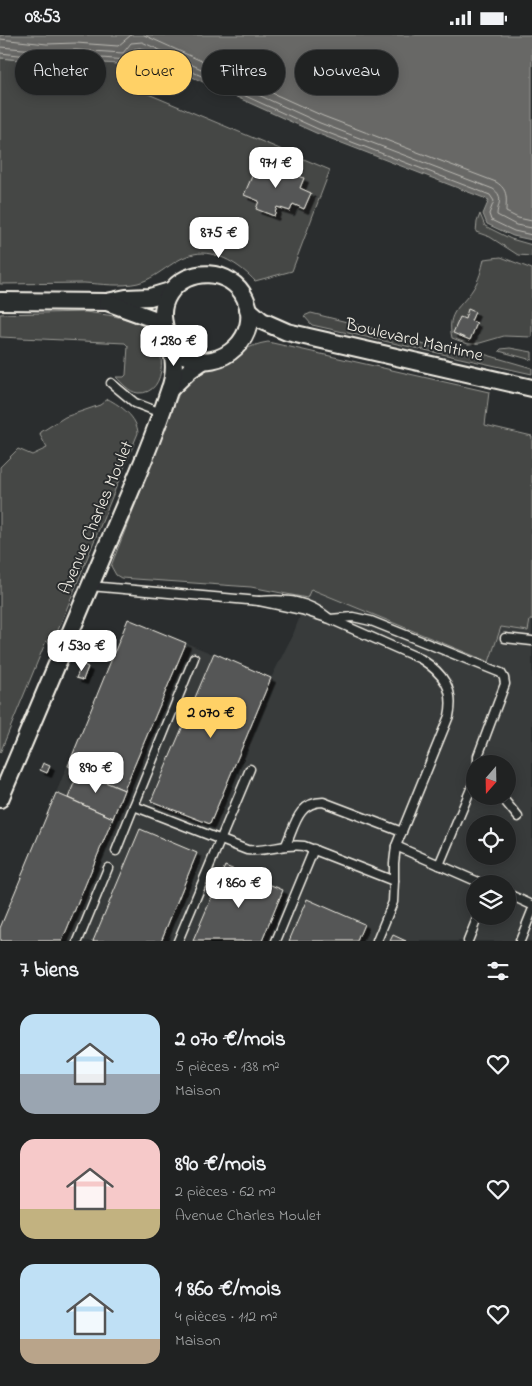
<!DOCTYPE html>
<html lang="fr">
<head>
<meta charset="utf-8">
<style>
  :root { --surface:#202222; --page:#282a2a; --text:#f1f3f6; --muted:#a2a4a5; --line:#3d3f40; --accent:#ffd166 }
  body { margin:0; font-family:"Indie Flower",sans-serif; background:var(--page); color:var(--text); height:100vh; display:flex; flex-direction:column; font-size:19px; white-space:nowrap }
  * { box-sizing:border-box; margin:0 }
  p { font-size:16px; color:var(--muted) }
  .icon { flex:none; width:28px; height:28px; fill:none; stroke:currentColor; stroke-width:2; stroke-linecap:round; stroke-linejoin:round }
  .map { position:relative; height:906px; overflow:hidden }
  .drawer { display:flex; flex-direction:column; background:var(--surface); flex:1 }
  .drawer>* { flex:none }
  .guide { position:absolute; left:15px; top:15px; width:502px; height:45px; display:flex; gap:10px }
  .needle { width:32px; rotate:200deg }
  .buttons { position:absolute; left:466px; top:720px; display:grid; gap:10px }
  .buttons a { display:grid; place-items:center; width:50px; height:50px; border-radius:50%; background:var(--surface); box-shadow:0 2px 12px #0003,0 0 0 1px var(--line); font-size:25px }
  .price { position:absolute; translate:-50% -42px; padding:0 11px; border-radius:10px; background:#fff; color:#222; font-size:16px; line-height:32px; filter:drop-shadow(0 1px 2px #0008) }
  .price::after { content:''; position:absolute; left:50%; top:30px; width:15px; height:11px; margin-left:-8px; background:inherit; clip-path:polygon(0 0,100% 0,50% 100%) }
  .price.selected { background:var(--accent); color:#111 }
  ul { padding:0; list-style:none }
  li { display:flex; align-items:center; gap:15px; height:125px; padding:0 20px }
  li span { display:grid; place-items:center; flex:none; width:140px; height:100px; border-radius:15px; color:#555 }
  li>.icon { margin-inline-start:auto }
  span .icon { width:60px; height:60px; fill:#fffc; stroke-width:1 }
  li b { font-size:21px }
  h2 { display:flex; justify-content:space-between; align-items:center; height:60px; padding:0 20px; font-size:21px }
  .chip { padding:0 18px; border-radius:22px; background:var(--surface); box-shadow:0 2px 12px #0003,0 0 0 1px var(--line); font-size:18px; line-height:45px }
  .chip.selected { background:var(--accent); color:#111 }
  .status { display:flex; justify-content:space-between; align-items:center; height:35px; padding:0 25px; background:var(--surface); direction:ltr }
  .status svg { height:14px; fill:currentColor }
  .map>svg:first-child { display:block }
  .built { fill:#373a3a; fill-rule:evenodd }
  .green { fill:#444645; stroke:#9c9c96 }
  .water { fill:#676866; stroke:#9f9f9a }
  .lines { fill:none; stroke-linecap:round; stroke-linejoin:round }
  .shore { stroke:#bcbab4; stroke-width:1 }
  .building { fill:#555756; stroke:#f4f1e8; filter:url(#shadow) }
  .service-casing { stroke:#f4f1e8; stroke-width:11 }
  .minor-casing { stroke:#f4f1e8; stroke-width:20 }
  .service { stroke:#2a2d2e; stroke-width:8 }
  .minor { stroke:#2a2d2e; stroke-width:16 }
  .labels { text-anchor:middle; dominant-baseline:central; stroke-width:4; stroke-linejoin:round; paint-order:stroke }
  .street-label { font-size:18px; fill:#f4f1e8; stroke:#2a2d2e }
</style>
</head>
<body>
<div class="status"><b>08:53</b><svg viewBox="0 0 49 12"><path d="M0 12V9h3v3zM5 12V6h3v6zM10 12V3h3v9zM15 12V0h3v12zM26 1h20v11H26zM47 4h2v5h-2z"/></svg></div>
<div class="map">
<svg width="532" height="906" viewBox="0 0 532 906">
  <defs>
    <filter id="shadow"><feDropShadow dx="4.5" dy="4.5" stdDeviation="0" flood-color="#0009"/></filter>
  </defs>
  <rect width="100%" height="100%" fill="#2a2d2e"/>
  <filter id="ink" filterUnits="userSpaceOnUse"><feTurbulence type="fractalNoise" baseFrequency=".02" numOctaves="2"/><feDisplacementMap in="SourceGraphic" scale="10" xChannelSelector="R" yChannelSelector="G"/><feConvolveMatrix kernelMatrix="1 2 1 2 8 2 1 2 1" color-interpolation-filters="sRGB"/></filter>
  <g filter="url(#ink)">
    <path class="built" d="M 310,554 L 489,626 L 501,592 L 528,596 L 530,585 L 532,585 L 532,906 L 0,906 L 0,893 L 128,584 L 271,643 L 294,597 ZM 475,729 L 508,729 L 508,761 L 475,761 ZM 475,789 L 508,789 L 508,821 L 475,821 ZM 475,849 L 508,849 L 508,881 L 475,881 Z"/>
    <g class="green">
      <path d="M 0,23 L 47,28 L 76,26 L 132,30 L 138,34 L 134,53 L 330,135 L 292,236 L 255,246 C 242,232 223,219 203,218 C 177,218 161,242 138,248 C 121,252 102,249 84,248 C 56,248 28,249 0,249 Z"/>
      <polygon points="480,179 485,191 511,204 532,210 532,221 518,220 490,202 476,197 477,187"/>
      <path d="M 501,222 L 532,234 L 532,302 L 504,301 L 480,308 L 468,309 L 452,303 C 446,276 461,273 473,254 C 479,245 482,234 484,224 Z"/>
      <path d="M 85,277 C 106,280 126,281 145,292 C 167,305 169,360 138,358 C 129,357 122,348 116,342 L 124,342 L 126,340 L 128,311 L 125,308 L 0,302 L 0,279 Z"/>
      <polygon points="311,278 375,294 431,312 455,314 487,320 532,333 532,339 312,290 304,281"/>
      <path d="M 268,307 L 489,357 L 485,390 L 532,401 L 532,585 L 530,585 L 528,596 L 501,592 L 489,627 L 311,554 L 307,563 L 251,552 L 121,543 L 116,540 L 111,531 L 180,356 C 186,349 192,342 200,337 C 207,333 215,332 222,328 C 239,319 248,310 268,307 Z"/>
      <polygon points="510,313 532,317 532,325 499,316 501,314"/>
      <path d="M 108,364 C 121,371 137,382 138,398 L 52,610 L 46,606 L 0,718 L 0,432 L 18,414 L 32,420 L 47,413 L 40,400 L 41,397 L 65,382 L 100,370 Z"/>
    </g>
    <polygon class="water" points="0,0 532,0 532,205 513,201 487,189 483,179 489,165 316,98 137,17 132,30 76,26 47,28 2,23 0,23"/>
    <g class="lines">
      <g class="shore">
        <path d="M 144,0 L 323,81 L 496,147 C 509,155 506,164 506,177 L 518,183 L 532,186"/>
        <polyline points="0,4 47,9 76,8 118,11 131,0"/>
        <path d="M 0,12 L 47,16 L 76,15 L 123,18 L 131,8 L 142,7 L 320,88 L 493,154 C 505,162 497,170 497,180 L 516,190 L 532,193"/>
        <polyline points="0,18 47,23 76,21 127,25 134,14 140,13 318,94 490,160 494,166 489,179 491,185 514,196 532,200"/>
      </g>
    </g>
    <g class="building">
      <polygon points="259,125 304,143 300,153 311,158 304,174 293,169 290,176 277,172 274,181 256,174 259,166 244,160"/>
      <polygon points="468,274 475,277 471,286 477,288 470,305 453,298 460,282 465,284"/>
      <polygon points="128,584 186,608 124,755 68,731"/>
      <polygon points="214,618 271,643 210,789 151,766"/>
      <polygon points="82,629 88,632 83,645 76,643"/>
      <polygon points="43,728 50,731 47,738 40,735"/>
      <polygon points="79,736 124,755 113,783 68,763"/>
      <polygon points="56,758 113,783 62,906 0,906 0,893"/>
      <polygon points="140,794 197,818 161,906 93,906"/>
      <polygon points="225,831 283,855 262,906 193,906"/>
      <polygon points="307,864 364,889 357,906 289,906"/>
      <polygon points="393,900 406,906 390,906"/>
    </g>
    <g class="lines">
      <g class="service-casing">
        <g id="service">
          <polyline points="111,348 135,368 161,378"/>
          <polyline points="90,551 259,566"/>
          <polyline points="505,603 532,606"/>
          <path d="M 194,623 L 134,771 L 247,815 C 267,817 285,808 304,811 L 394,846 L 394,828 L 396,811 L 449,681 C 455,654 443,638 421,624 L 330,584 L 302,575 L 259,566 C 288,564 307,565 330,584 L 353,582 L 371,586 L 501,638 L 504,643 L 505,649 L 478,721 L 478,729"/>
          <polyline points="501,761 518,782"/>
          <path d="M 286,810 C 295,790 298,767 323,767 L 402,797"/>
          <polyline points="396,811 483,849"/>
          <polyline points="116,816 134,771"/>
          <polyline points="439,830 475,744"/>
          <polyline points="508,859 532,870"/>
          <polyline points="78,906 108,833"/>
          <polyline points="178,906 250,734"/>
          <polyline points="276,906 314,814"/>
          <polyline points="377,906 393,867 394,846"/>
          <polyline points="468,906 478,881"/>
          <polyline points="520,906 532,876"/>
        </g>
      </g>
      <g class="minor-casing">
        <g id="minor">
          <polyline points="0,266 107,267 126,263 150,262 170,256"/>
          <polyline points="107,267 162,287"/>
          <polyline points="248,274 262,286 287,297 532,353"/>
          <polyline points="170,354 190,335 203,326"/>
          <path d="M 0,764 C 35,682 69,600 104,518 C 127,464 151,411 169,356 C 173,346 175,333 173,322 C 169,299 155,281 169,259 C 187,231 231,233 245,263 C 263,300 221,339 186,321 C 178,317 172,309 167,302"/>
        </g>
      </g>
      <use href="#service" class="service"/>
      <use href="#minor" class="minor"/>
    </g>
  </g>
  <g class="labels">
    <g class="street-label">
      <text transform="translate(414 306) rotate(13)">Boulevard Maritime</text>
      <text transform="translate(97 483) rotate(-67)">Avenue Charles Moulet</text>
    </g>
  </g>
</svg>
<div class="buttons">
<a><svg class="needle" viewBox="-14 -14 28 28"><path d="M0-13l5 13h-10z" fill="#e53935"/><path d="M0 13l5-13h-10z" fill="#a2a4a5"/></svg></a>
<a><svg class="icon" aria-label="locate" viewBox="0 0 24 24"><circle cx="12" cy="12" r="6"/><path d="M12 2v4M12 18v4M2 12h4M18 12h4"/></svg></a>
<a><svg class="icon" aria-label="layers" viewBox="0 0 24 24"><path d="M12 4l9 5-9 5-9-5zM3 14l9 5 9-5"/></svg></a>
</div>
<b class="price" style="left:276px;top:154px">971 €</b>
<b class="price" style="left:219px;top:224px">875 €</b>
<b class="price" style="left:174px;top:332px">1 280 €</b>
<b class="price" style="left:82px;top:637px">1 530 €</b>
<b class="price selected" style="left:211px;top:704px">2 070 €</b>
<b class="price" style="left:96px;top:759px">890 €</b>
<b class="price" style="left:239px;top:874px">1 860 €</b>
<div class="guide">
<a class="chip">Acheter</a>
<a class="chip selected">Louer</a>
<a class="chip">Filtres</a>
<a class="chip">Nouveau</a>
</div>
</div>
<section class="drawer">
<h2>7 biens<svg class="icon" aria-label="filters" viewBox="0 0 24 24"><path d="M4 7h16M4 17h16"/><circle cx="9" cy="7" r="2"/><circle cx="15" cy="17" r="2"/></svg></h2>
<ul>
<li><span style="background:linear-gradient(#bfe0f5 60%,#9aa5b1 0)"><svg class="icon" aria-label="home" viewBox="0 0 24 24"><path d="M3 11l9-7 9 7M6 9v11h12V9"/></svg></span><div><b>2 070 €/mois</b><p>5 pièces · 138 m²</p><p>Maison</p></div><svg class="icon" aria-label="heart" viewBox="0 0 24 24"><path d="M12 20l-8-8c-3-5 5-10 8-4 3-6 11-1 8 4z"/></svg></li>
<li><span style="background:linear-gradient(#f6c9c9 70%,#c2b280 0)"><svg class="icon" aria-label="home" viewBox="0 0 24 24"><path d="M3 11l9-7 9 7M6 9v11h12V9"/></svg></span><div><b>890 €/mois</b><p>2 pièces · 62 m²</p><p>Avenue Charles Moulet</p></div><svg class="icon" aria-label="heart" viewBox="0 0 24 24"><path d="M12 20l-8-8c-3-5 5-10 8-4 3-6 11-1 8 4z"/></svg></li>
<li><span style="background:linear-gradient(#bfe0f5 75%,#b9a48a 0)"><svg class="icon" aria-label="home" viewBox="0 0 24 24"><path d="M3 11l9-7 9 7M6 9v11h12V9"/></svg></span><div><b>1 860 €/mois</b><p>4 pièces · 112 m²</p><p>Maison</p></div><svg class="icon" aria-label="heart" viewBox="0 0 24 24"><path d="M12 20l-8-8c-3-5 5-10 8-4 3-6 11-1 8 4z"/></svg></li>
</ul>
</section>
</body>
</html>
